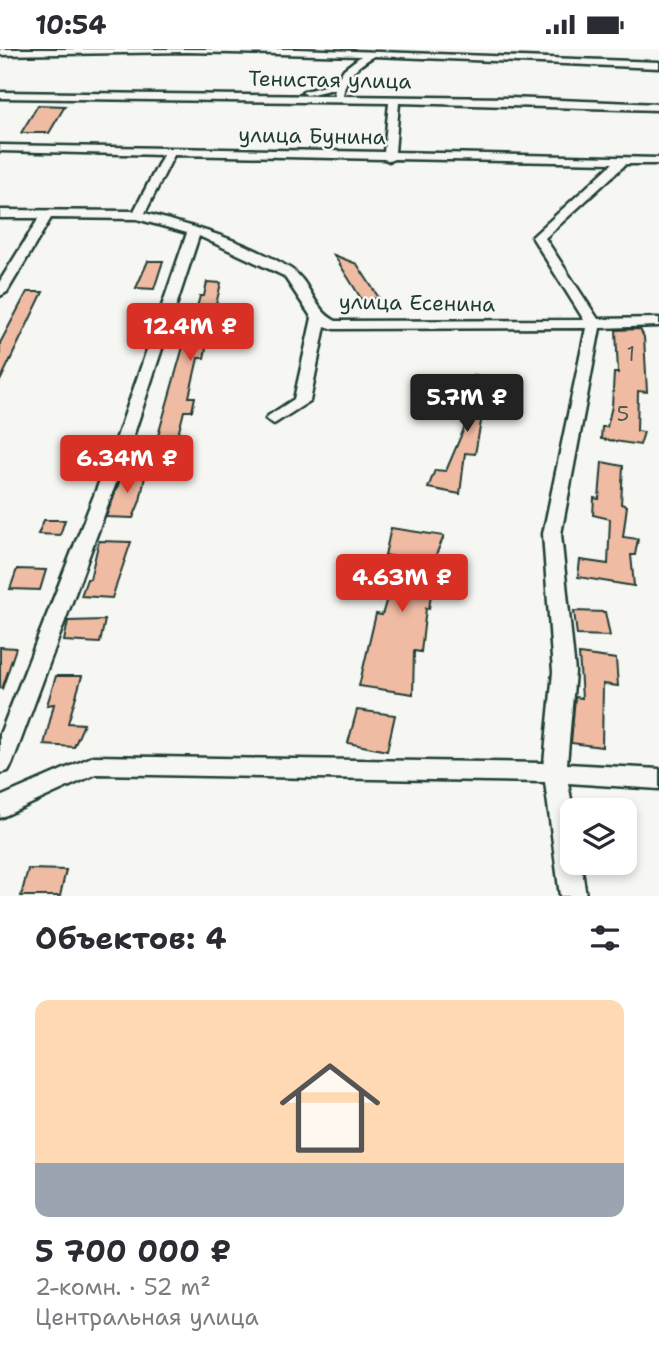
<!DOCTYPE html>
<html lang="ru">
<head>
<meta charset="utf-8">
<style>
  :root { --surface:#fff; --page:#f2f2f3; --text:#2b2b33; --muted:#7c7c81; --line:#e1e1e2; --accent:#d93025 }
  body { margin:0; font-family:"Shantell Sans",sans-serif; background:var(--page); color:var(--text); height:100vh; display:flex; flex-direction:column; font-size:26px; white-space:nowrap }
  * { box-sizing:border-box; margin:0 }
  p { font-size:23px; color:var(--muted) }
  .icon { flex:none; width:38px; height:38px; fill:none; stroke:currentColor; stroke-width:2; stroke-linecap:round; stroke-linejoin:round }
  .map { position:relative; height:847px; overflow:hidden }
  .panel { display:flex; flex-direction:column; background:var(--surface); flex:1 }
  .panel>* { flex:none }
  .buttons { position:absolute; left:560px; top:749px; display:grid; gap:14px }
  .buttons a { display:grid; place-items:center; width:77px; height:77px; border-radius:14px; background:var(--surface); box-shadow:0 4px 10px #0003; font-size:35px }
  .price { position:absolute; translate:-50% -60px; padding:0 16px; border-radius:7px; background:var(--accent); color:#fff; font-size:23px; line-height:46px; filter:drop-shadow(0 2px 4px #0008) }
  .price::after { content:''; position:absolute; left:50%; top:42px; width:21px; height:16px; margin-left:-10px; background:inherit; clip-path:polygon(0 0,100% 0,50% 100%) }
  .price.selected { background:#222; color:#fff }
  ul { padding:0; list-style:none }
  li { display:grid; align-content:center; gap:14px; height:371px; padding:0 35px }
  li+li { border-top:2px solid var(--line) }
  li span { display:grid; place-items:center; height:217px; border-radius:14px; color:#555 }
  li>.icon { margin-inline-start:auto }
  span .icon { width:126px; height:126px; fill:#fffc; stroke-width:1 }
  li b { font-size:30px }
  h2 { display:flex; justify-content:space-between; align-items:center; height:84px; padding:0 35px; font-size:30px }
  .status { display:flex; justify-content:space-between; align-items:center; height:49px; padding:0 35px; background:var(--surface); direction:ltr }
  .status svg { height:19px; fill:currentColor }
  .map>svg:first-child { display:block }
  .building { fill:#f0bba3; stroke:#1f3d34; stroke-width:2 }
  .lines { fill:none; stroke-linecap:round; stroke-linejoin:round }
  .minor-casing { stroke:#1f3d34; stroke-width:5 }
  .minor { fill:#f6f6f2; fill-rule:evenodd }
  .labels { text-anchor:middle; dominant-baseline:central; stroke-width:5; stroke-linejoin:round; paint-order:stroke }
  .far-street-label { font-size:21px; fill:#1f3d34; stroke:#f6f6f2 }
  .number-label { font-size:21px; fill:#535c50 }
</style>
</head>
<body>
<div class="status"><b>10:54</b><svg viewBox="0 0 49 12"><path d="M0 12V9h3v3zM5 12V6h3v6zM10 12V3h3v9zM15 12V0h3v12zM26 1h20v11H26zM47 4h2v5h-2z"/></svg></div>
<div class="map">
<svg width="659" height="847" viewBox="0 0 659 847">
  <rect width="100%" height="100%" fill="#f6f6f2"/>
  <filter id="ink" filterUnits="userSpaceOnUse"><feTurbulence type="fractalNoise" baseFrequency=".0143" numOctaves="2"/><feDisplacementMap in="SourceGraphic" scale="14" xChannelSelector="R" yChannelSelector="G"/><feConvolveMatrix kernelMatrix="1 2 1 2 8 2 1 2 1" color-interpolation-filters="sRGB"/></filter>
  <g filter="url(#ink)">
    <g class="building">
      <polygon points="38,56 65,57 49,84 21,84"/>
      <polygon points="334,206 357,215 379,249 362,251"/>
      <polygon points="148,212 163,212 154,240 136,239"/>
      <polygon points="207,233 221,234 212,273 215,273 212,286 209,286 204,309 198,309 189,348 195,348 192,362 184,362 177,390 157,390 190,273 193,273 200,247 204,247"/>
      <polygon points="27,243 43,243 0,332 0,294"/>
      <polygon points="640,280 644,288 647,343 638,342 637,382 644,383 640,396 601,390 602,378 607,378 612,357 614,324 618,324 616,281"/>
      <polygon points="474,326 499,330 494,359 484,357 475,405 465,404 460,445 428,439 435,421 446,422 466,375 462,374"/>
      <polygon points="602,413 623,417 621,455 627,457 623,488 638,490 635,506 631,506 634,537 578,528 580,511 608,515 610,470 593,466 594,449 599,450"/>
      <polygon points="123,423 146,423 140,452 133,469 106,468"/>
      <polygon points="44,471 65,471 60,486 38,485"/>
      <polygon points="391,479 444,487 426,529 433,530 429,560 426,559 421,603 414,602 413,645 359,637 376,565 382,566 399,509 385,506"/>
      <polygon points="99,492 131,493 112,549 81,547 87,530 90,530"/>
      <polygon points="17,520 46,521 40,541 10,540"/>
      <polygon points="574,562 605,563 610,587 577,586"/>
      <polygon points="105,571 100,594 64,592 68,572"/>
      <polygon points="0,598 16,599 2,640 0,639"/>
      <polygon points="579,605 616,610 618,637 603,635 602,698 571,694 575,648 582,649"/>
      <polygon points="56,627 82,627 68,674 84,675 74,698 44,696 54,655 47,656"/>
      <polygon points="357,661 395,666 387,702 348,694"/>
      <polygon points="28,820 66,821 60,847 21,847"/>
    </g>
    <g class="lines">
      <g class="minor-casing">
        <path id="minor" d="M 0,0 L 297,0 L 659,13 L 659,19 L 374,7 C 356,18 346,26 343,47 L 509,49 L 659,55 L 659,61 L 399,54 L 395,103 L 659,109 L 659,115 L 626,115 L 545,189 L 598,270 L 659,269 L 659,277 L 600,279 L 561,485 L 575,623 L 567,715 L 659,720 L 659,740 L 568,734 L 573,761 L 572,814 L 581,814 L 586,847 L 560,847 L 545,733 L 96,725 L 0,769 L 0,748 L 94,707 L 544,714 L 553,623 L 543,485 L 586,279 L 334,280 L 325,277 L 310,352 L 274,375 L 266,370 L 268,367 L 294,350 L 312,269 L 284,227 L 199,187 L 133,388 L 12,715 L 8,722 L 0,724 L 0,685 L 117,388 L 187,184 L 137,170 L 51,169 L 7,243 L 0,247 L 0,232 L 39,169 L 0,169 L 0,161 L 134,162 L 163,106 L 0,102 L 0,96 L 384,103 L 389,54 L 0,49 L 0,43 L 335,47 L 334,40 L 307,46 L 302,43 L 335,34 L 344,20 L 361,7 L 186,3 L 0,6 ZM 174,106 L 384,110 L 389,112 L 394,110 L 613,114 L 532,188 L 584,271 L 336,272 C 313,261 311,233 291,220 C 247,192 195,178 145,164 Z"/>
      </g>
      <use href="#minor" class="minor"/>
    </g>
  </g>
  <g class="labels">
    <g class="far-street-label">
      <text transform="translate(330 31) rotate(1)">Тенистая улица</text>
      <text transform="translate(312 87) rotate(1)">улица Бунина</text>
      <text transform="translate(417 254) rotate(1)">улица Есенина</text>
    </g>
    <g class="number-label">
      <text x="631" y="305">1</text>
      <text x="623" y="365">5</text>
    </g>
  </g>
</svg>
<div class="buttons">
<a><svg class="icon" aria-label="layers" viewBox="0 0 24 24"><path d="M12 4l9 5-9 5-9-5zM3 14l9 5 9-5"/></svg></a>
</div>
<b class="price" style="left:190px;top:314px">12.4M ₽</b>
<b class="price selected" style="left:467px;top:385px">5.7M ₽</b>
<b class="price" style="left:127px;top:446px">6.34M ₽</b>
<b class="price" style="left:402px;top:565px">4.63M ₽</b>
</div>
<section class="panel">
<h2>Объектов: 4<svg class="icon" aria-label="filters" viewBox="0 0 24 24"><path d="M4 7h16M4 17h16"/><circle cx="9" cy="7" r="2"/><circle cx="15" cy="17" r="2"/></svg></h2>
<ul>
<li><span style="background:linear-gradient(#ffd9b3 75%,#9aa5b1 0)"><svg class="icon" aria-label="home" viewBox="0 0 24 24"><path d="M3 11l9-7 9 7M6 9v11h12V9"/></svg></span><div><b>5 700 000 ₽</b><p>2-комн. · 52 m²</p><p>Центральная улица</p></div></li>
</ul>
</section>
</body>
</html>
